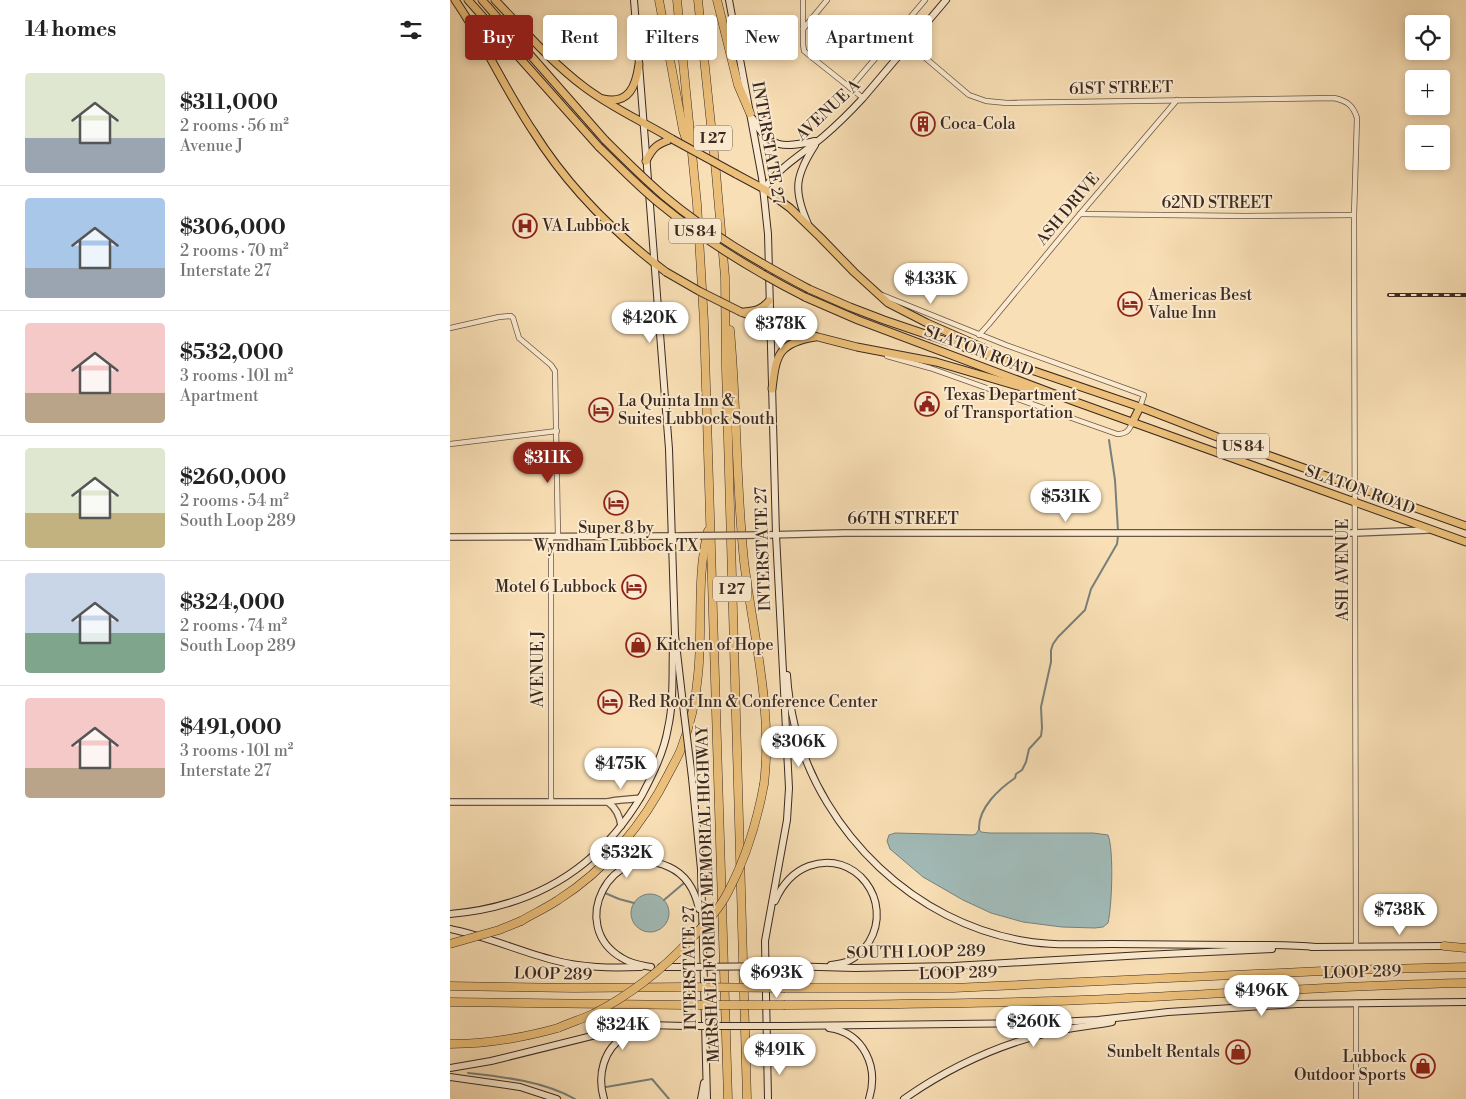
<!DOCTYPE html>
<html lang="en">
<head>
<meta charset="utf-8">
<style>
  :root { --surface:#fff; --page:#f2f2f2; --text:#222; --muted:#767676; --line:#e0e0e0; --accent:#8f2418 }
  body { margin:0; font-family:"Libre Bodoni",serif; background:var(--page); color:var(--text); height:100vh; display:flex; flex-direction:column; font-size:19px; white-space:nowrap }
  * { box-sizing:border-box; margin:0 }
  p { font-size:16px; color:var(--muted) }
  .icon { flex:none; width:28px; height:28px; fill:none; stroke:currentColor; stroke-width:2; stroke-linecap:round; stroke-linejoin:round }
  .map { position:relative; flex:1; overflow:hidden }
  .panel { display:flex; flex-direction:column; background:var(--surface); width:450px }
  .panel>* { flex:none }
  .banner { position:absolute; left:15px; top:15px; width:475px; height:45px; display:flex; gap:10px }
  .controls { position:absolute; left:955px; top:15px; display:grid; gap:10px }
  .controls a { display:grid; place-items:center; width:45px; height:45px; border-radius:5px; background:var(--surface); box-shadow:0 2px 8px #0003; font-size:25px }
  .price { position:absolute; translate:-50% -42px; padding:0 11px; border-radius:18px; background:#fff; color:#222; font-size:16px; line-height:32px; filter:drop-shadow(0 1px 2px #0008) }
  .price::after { content:''; position:absolute; left:50%; top:30px; width:15px; height:11px; margin-left:-8px; background:inherit; clip-path:polygon(0 0,100% 0,50% 100%) }
  .price.active { background:var(--accent); color:#fff }
  ul { padding:0; list-style:none }
  li { display:flex; align-items:center; gap:15px; height:125px; padding:0 25px }
  li+li { border-top:1px solid var(--line) }
  li span { display:grid; place-items:center; flex:none; width:140px; height:100px; border-radius:5px; color:#555 }
  li>.icon { margin-inline-start:auto }
  span .icon { width:60px; height:60px; fill:#fffc; stroke-width:1 }
  li b { font-size:21px }
  h2 { display:flex; justify-content:space-between; align-items:center; height:60px; padding:0 25px; font-size:21px }
  .tag { padding:0 18px; border-radius:5px; background:var(--surface); box-shadow:0 2px 8px #0003; font-size:18px; line-height:45px }
  .tag.active { background:var(--accent); color:#fff }
  main { display:flex; flex:1; min-height:0 }
  .map>svg:first-child { display:block }
  .water { fill:#a1bab7; stroke:#78807b }
  .lines { fill:none; stroke-linecap:round; stroke-linejoin:round }
  .stream { stroke:#78807b; stroke-width:2 }
  .minor-casing { stroke:#6a5646; stroke-width:6 }
  .tertiary-casing { stroke:#6a5646; stroke-width:8 }
  .secondary-casing { stroke:#3b2921; stroke-width:8 }
  .trunk-casing { stroke:#3b2921; stroke-width:9 }
  .motorway-casing { stroke:#3b2921; stroke-width:9 }
  .minor { stroke:#fbeacf; stroke-width:4.5 }
  .tertiary { stroke:#fbeacf; stroke-width:5.5 }
  .secondary { stroke:#fbeacf; stroke-width:6 }
  .trunk { stroke:#ecc07a; stroke-width:7 }
  .motorway { stroke:#ecc07a; stroke-width:8 }
  .rail-casing { stroke:#3b2921; stroke-width:4 }
  .rail { stroke:#fbeacf; stroke-width:2; stroke-dasharray:5.5; stroke-linecap:butt }
  .tertiary-bridge-casing { stroke:#6a5646; stroke-width:8; stroke-linecap:butt }
  .secondary-bridge-casing { stroke:#3b2921; stroke-width:8; stroke-linecap:butt }
  .trunk-bridge-casing { stroke:#3b2921; stroke-width:9; stroke-linecap:butt }
  .motorway-bridge-casing { stroke:#3b2921; stroke-width:9; stroke-linecap:butt }
  .tertiary-bridge { stroke:#fbeacf; stroke-width:5.5 }
  .secondary-bridge { stroke:#fbeacf; stroke-width:6 }
  .trunk-bridge { stroke:#ecc07a; stroke-width:7 }
  .motorway-bridge { stroke:#ecc07a; stroke-width:8 }
  .labels { text-anchor:middle; dominant-baseline:central; stroke-width:4; stroke-linejoin:round; paint-order:stroke }
  .shield { fill:#fbeacf; stroke:#756355; stroke-width:1 }
  .shield-label { font-size:15px; font-weight:bold; fill:#3b2921 }
  .street-label { font-size:16px; fill:#3b2921; stroke:#fbeacf }
  .poi-label { font-size:16px; fill:#3b2921; stroke:#fbeacf; text-anchor:start }
</style>
</head>
<body>
<main>
<section class="panel">
<h2>14 homes<svg class="icon" aria-label="filters" viewBox="0 0 24 24"><path d="M4 7h16M4 17h16"/><circle cx="9" cy="7" r="2"/><circle cx="15" cy="17" r="2"/></svg></h2>
<ul>
<li><span style="background:linear-gradient(#dfe7d0 65%,#9aa5b1 0)"><svg class="icon" aria-label="home" viewBox="0 0 24 24"><path d="M3 11l9-7 9 7M6 9v11h12V9"/></svg></span><div><b>$311,000</b><p>2 rooms · 56 m²</p><p>Avenue J</p></div></li>
<li><span style="background:linear-gradient(#a9c7e8 70%,#9aa5b1 0)"><svg class="icon" aria-label="home" viewBox="0 0 24 24"><path d="M3 11l9-7 9 7M6 9v11h12V9"/></svg></span><div><b>$306,000</b><p>2 rooms · 70 m²</p><p>Interstate 27</p></div></li>
<li><span style="background:linear-gradient(#f6c9c9 70%,#b9a48a 0)"><svg class="icon" aria-label="home" viewBox="0 0 24 24"><path d="M3 11l9-7 9 7M6 9v11h12V9"/></svg></span><div><b>$532,000</b><p>3 rooms · 101 m²</p><p>Apartment</p></div></li>
<li><span style="background:linear-gradient(#dfe7d0 65%,#c2b280 0)"><svg class="icon" aria-label="home" viewBox="0 0 24 24"><path d="M3 11l9-7 9 7M6 9v11h12V9"/></svg></span><div><b>$260,000</b><p>2 rooms · 54 m²</p><p>South Loop 289</p></div></li>
<li><span style="background:linear-gradient(#c9d6e8 60%,#7fa58c 0)"><svg class="icon" aria-label="home" viewBox="0 0 24 24"><path d="M3 11l9-7 9 7M6 9v11h12V9"/></svg></span><div><b>$324,000</b><p>2 rooms · 74 m²</p><p>South Loop 289</p></div></li>
<li><span style="background:linear-gradient(#f6c9c9 70%,#b9a48a 0)"><svg class="icon" aria-label="home" viewBox="0 0 24 24"><path d="M3 11l9-7 9 7M6 9v11h12V9"/></svg></span><div><b>$491,000</b><p>3 rooms · 101 m²</p><p>Interstate 27</p></div></li>
</ul>
</section>
<div class="map">
<svg width="1016" height="1099" viewBox="0 0 1016 1099">
  <rect width="100%" height="100%" fill="#f9dfb5"/>
  <filter id="stains"><feTurbulence type="fractalNoise" baseFrequency=".004" numOctaves="4"/><feColorMatrix values="0 0 0 0 .2 0 0 0 0 .09 0 0 0 0 .02 0 0 0 .5 -.17"/></filter>
  <radialGradient id="worn" r=".72"><stop offset=".6" stop-color="#630" stop-opacity="0"/><stop offset="1" stop-color="#630" stop-opacity=".3"/></radialGradient>
  <g class="water">
    <path d="M 529,829 L 531,832 L 540,833 L 643,833 L 658,835 C 664,850 662,906 658,923 L 653,927 L 645,928 L 612,927 L 573,922 L 541,913 L 513,900 L 473,877 L 440,849 L 437,841 L 439,835 L 445,833 L 523,835 L 526,834 Z"/>
    <circle cx="200" cy="913" r="19"/>
  </g>
  <g class="lines">
    <g class="stream">
      <polyline points="659,440 665,480 668,531"/>
      <path d="M 529,829 C 528,808 549,789 565,778 L 566,774 L 572,770 L 576,762 L 579,749 L 591,736 L 592,728 L 591,707 L 601,662 L 601,650 L 603,644 L 608,637 L 635,610 L 641,589 L 667,544 L 668,536"/>
      <polyline points="155,893 169,899 184,903"/>
      <polyline points="214,900 234,883"/>
      <path d="M 18,1073 C 54,1077 93,1081 125,1099"/>
      <polyline points="156,1087 202,1079 219,1099"/>
    </g>
    <g class="minor-casing">
      <g id="minor">
        <polyline points="353,0 353,44 354,51 413,98"/>
        <polyline points="353,29 377,0"/>
        <path d="M 459,44 L 519,95 L 536,101 L 557,103 L 884,98 C 897,101 903,105 907,118 L 904,215 L 906,946"/>
        <polyline points="400,88 475,0"/>
        <polyline points="630,214 795,216 904,215"/>
        <polyline points="432,295 556,345 694,395 690,407"/>
        <polyline points="0,328 49,317 61,316 63,318 69,338 101,365 105,371 108,537"/>
        <polyline points="529,335 539,324 630,214 727,100"/>
        <path d="M 437,356 L 480,368 L 667,434 C 676,434 679,431 682,423"/>
        <polyline points="0,444 107,431"/>
        <polyline points="101,802 101,537"/>
        <polyline points="906,1003 906,1099"/>
      </g>
    </g>
    <g class="tertiary-casing">
      <g id="tertiary">
        <polyline points="316,535 395,533 905,533 978,530"/>
        <polyline points="0,537 226,536"/>
        <path d="M 0,802 L 158,802 C 168,799 179,800 190,798"/>
        <path d="M 158,802 C 166,808 170,816 171,826"/>
      </g>
    </g>
    <g class="secondary-casing">
      <g id="secondary">
        <polyline points="184,0 219,449 225,635 234,713"/>
        <polyline points="279,0 312,178 318,234 326,535 339,788 337,820 315,941 318,1099"/>
        <path d="M 303,119 C 319,149 334,148 365,141"/>
        <path d="M 314,189 C 329,167 354,153 374,136 C 388,124 401,111 413,98 L 496,0"/>
        <path d="M 358,224 C 343,190 345,176 365,145"/>
        <path d="M 337,675 C 338,692 341,710 345,727 C 373,834 465,923 575,941 C 604,946 633,944 662,944 C 703,944 743,945 783,945 C 811,945 839,944 866,947"/>
        <polyline points="242,778 251,869 257,1099"/>
        <path d="M 325,901 C 332,885 343,872 359,866 C 405,849 444,901 419,942 C 414,950 405,959 396,962 C 391,964 386,964 381,965"/>
        <path d="M 0,914 C 84,907 149,868 192,795 C 203,774 214,752 218,728 C 224,701 222,673 223,645"/>
        <path d="M 0,929 C 35,936 69,951 103,960 C 132,968 161,968 191,967"/>
        <polyline points="862,947 997,946"/>
        <polyline points="334,966 405,968 503,966 694,955 822,949"/>
        <path d="M 201,967 C 191,965 181,964 172,958 C 116,926 161,840 219,867 C 237,875 245,890 249,909"/>
        <polyline points="211,967 234,967"/>
        <polyline points="336,1026 586,1023 648,1020 718,1012 847,1004 1016,1002"/>
        <path d="M 379,1028 C 414,1033 429,1067 419,1099"/>
        <polyline points="0,1068 41,1061 178,1027 196,1025 236,1026"/>
        <polyline points="0,1077 70,1087 107,1099"/>
        <path d="M 154,1099 C 147,1076 153,1049 175,1036 C 182,1032 190,1030 198,1029"/>
        <polyline points="251,1099 254,1083"/>
        <path d="M 454,1099 C 498,1068 546,1046 597,1033 C 619,1028 641,1026 662,1022"/>
      </g>
    </g>
    <g class="trunk-casing">
      <g id="trunk">
        <path d="M 5,0 C 34,42 55,89 83,131 C 118,187 164,233 216,272"/>
        <polyline points="18,0 149,147"/>
        <polyline points="32,0 155,140"/>
        <path d="M 45,0 C 73,29 100,61 133,86 C 160,107 192,121 222,139"/>
        <path d="M 153,99 C 179,105 186,86 189,64"/>
        <path d="M 196,161 C 203,147 207,144 222,139"/>
        <polyline points="286,174 314,189 340,208 370,237 404,272 438,303 477,323 545,353"/>
        <polyline points="359,289 400,307 434,320 690,407 770,438 1016,526"/>
        <polyline points="355,297 408,320 626,402 1016,542"/>
        <polyline points="291,312 320,323 368,337 407,347 486,362 585,391"/>
        <path d="M 294,312 C 306,311 311,310 319,301"/>
        <path d="M 322,389 C 326,355 328,343 365,337"/>
        <polyline points="682,423 690,407"/>
      </g>
    </g>
    <g class="motorway-casing">
      <g id="motorway">
        <polyline points="209,0 233,130 238,145"/>
        <polyline points="227,0 247,204 254,322 278,1099"/>
        <polyline points="248,0 266,173 275,277 276,368 297,1099"/>
        <polyline points="267,0 288,85 300,113"/>
        <path d="M 280,330 C 287,407 286,485 294,561 C 303,635 323,708 314,784"/>
        <path d="M 71,921 C 83,914 96,908 108,900 C 156,870 194,823 219,773 C 223,765 228,757 231,749 C 240,726 246,700 248,675 C 253,628 246,577 258,531"/>
        <polyline points="994,946 1016,948"/>
        <polyline points="0,986 124,988 233,987"/>
        <polyline points="335,988 503,988 894,970 1016,967"/>
        <polyline points="0,1002 234,1005"/>
        <path d="M 335,1005 C 442,1004 549,1004 657,999 C 776,994 896,985 1016,983"/>
        <path d="M 0,1044 C 37,1044 72,1038 108,1028"/>
      </g>
    </g>
    <use href="#minor" class="minor"/>
    <use href="#tertiary" class="tertiary"/>
    <use href="#secondary" class="secondary"/>
    <use href="#trunk" class="trunk"/>
    <use href="#motorway" class="motorway"/>
    <g class="rail-casing">
      <polyline id="rail" points="939,295 1016,295"/>
    </g>
    <use href="#rail" class="rail"/>
    <g class="tertiary-bridge-casing">
      <polyline id="tertiary-bridge" points="228,536 316,535"/>
    </g>
    <g class="secondary-bridge-casing">
      <g id="secondary-bridge">
        <polyline points="234,713 242,778"/>
        <polyline points="234,967 334,966"/>
        <polyline points="236,1026 336,1026"/>
      </g>
    </g>
    <g class="trunk-bridge-casing">
      <g id="trunk-bridge">
        <polyline points="222,139 286,174"/>
        <path d="M 155,140 C 174,159 193,178 214,196 C 258,233 308,262 359,289"/>
        <path d="M 149,147 C 169,166 189,187 210,204 C 255,241 304,271 355,297"/>
        <polyline points="216,272 249,291 291,312"/>
      </g>
    </g>
    <g class="motorway-bridge-casing">
      <g id="motorway-bridge">
        <polyline points="0,944 49,930 71,921"/>
        <polyline points="233,987 335,988"/>
        <polyline points="234,1005 335,1005"/>
        <path d="M 108,1028 C 119,1023 132,1019 143,1014 C 180,995 212,970 240,940 C 254,925 269,910 278,892 C 296,858 307,822 314,784"/>
      </g>
    </g>
    <use href="#tertiary-bridge" class="tertiary-bridge"/>
    <use href="#secondary-bridge" class="secondary-bridge"/>
    <use href="#trunk-bridge" class="trunk-bridge"/>
    <use href="#motorway-bridge" class="motorway-bridge"/>
  </g>
  <defs>
    <g id="building-ring" transform="scale(1.25)"><circle r="9.5" fill="#fbeacf" stroke="#8f2418" stroke-width="1.5"/><path d="M-4-6H4V6H1V3H-1V6H-4ZM-2.5-4.3h1.7v1.8h-1.7ZM.8-4.3h1.7v1.8H.8ZM-2.5-1h1.7V.8h-1.7ZM.8-1h1.7V.8H.8Z" fill="#8f2418"/></g>
    <g id="hospital-ring" transform="scale(1.25)"><circle r="9.5" fill="#fbeacf" stroke="#8f2418" stroke-width="1.5"/><path d="M-5-5h3v3.5h4V-5h3V5h-3V1.5h-4V5h-3Z" fill="#8f2418"/></g>
    <g id="hotel-ring" transform="scale(1.25)"><circle r="9.5" fill="#fbeacf" stroke="#8f2418" stroke-width="1.5"/><path d="M-6-4.5h1.5V1H6V5H4.5V3h-9V5H-6ZM-4 0a1.8 1.8 0 1 1 3.6 0ZM.5 0V-2.5h3Q6-2.5 6 0Z" fill="#8f2418"/></g>
    <g id="civic-ring" transform="scale(1.25)"><circle r="9.5" fill="#fbeacf" stroke="#8f2418" stroke-width="1.5"/><path d="M-.6-6.5H3V-4.5H.6V-3L4-1V1h2V6H-6V1h2V-1L-.6-3ZM-1.2 2.5V6h2.4V2.5Z" fill="#8f2418"/></g>
    <g id="shop-ring" transform="scale(1.25)"><circle r="9.5" fill="#fbeacf" stroke="#8f2418" stroke-width="1.5"/><path d="M-5-2.5h2.3a2.7 3.5 0 0 1 5.4 0H5L5.5 6h-11ZM-1.5-2.5h3a1.5 2.3 0 0 0-3 0Z" fill="#8f2418"/></g>
  </defs>
  <g fill-rule="evenodd">
    <use href="#building-ring" x="473" y="124"/>
    <use href="#hospital-ring" x="75" y="226"/>
    <use href="#hotel-ring" x="680" y="304"/>
    <use href="#civic-ring" x="477" y="404"/>
    <use href="#hotel-ring" x="151" y="410"/>
    <use href="#hotel-ring" x="166" y="503"/>
    <use href="#hotel-ring" x="184" y="587"/>
    <use href="#shop-ring" x="188" y="645"/>
    <use href="#hotel-ring" x="160" y="702"/>
    <use href="#shop-ring" x="788" y="1052"/>
    <use href="#shop-ring" x="973" y="1066"/>
  </g>
  <g class="labels">
    <g class="shield">
      <rect x="244" y="125.5" width="38" height="25" rx="4"/>
      <rect x="219" y="218.5" width="52" height="25" rx="4"/>
      <rect x="767" y="433.5" width="52" height="25" rx="4"/>
      <rect x="263" y="576.5" width="38" height="25" rx="4"/>
    </g>
    <g class="shield-label">
      <text x="263" y="138">I 27</text>
      <text x="245" y="231">US 84</text>
      <text x="793" y="446">US 84</text>
      <text x="282" y="589">I 27</text>
    </g>
    <g class="street-label">
      <text transform="translate(671 88) rotate(-1)">61ST STREET</text>
      <text transform="translate(378 110) rotate(-43)">AVENUE A</text>
      <text transform="translate(318 143) rotate(80)">INTERSTATE 27</text>
      <text x="767" y="203">62ND STREET</text>
      <text transform="translate(618 209) rotate(-50)">ASH DRIVE</text>
      <text transform="translate(529 351) rotate(21)">SLATON ROAD</text>
      <text transform="translate(910 490) rotate(20)">SLATON ROAD</text>
      <text x="453" y="519">66TH STREET</text>
      <text transform="translate(313 549) rotate(-92)">INTERSTATE 27</text>
      <text transform="translate(893 570) rotate(-90)">ASH AVENUE</text>
      <text transform="translate(88 669) rotate(-90)">AVENUE J</text>
      <text transform="translate(258 894) rotate(-92)">MARSHALL FORMBY MEMORIAL HIGHWAY</text>
      <text transform="translate(466 952) rotate(-1)">SOUTH LOOP 289</text>
      <text transform="translate(240 968) rotate(-91)">INTERSTATE 27</text>
      <text transform="translate(912 972) rotate(-2)">LOOP 289</text>
      <text transform="translate(508 973) rotate(-2)">LOOP 289</text>
      <text transform="translate(103 974) rotate(1)">LOOP 289</text>
    </g>
    <g class="poi-label">
      <text x="490" y="124">Coca-Cola</text>
      <text x="92" y="226">VA Lubbock</text>
      <text x="698" y="295">Americas Best<tspan x="698" dy="18">Value Inn</tspan></text>
      <text x="494" y="395">Texas Department<tspan x="494" dy="18">of Transportation</tspan></text>
      <text x="168" y="401">La Quinta Inn &amp;<tspan x="168" dy="18">Suites Lubbock South</tspan></text>
      <text x="166" y="528" text-anchor="middle">Super 8 by<tspan x="166" dy="18">Wyndham Lubbock TX</tspan></text>
      <text x="166" y="587" text-anchor="end">Motel 6 Lubbock</text>
      <text x="206" y="645">Kitchen of Hope</text>
      <text x="178" y="702">Red Roof Inn &amp; Conference Center</text>
      <text x="770" y="1052" text-anchor="end">Sunbelt Rentals</text>
      <text x="956" y="1057" text-anchor="end">Lubbock<tspan x="956" dy="18">Outdoor Sports</tspan></text>
    </g>
  </g>
  <rect width="100%" height="100%" filter="url(#stains)"/>
  <rect width="100%" height="100%" fill="url(#worn)"/>
</svg>
<div class="controls">
<a><svg class="icon" aria-label="locate" viewBox="0 0 24 24"><circle cx="12" cy="12" r="6"/><path d="M12 2v4M12 18v4M2 12h4M18 12h4"/></svg></a>
<a>+</a>
<a>−</a>
</div>
<b class="price" style="left:481px;top:305px">$433K</b>
<b class="price" style="left:200px;top:344px">$420K</b>
<b class="price" style="left:331px;top:350px">$378K</b>
<b class="price active" style="left:98px;top:484px">$311K</b>
<b class="price" style="left:616px;top:523px">$531K</b>
<b class="price" style="left:349px;top:768px">$306K</b>
<b class="price" style="left:171px;top:790px">$475K</b>
<b class="price" style="left:177px;top:879px">$532K</b>
<b class="price" style="left:950px;top:936px">$738K</b>
<b class="price" style="left:327px;top:999px">$693K</b>
<b class="price" style="left:812px;top:1017px">$496K</b>
<b class="price" style="left:584px;top:1048px">$260K</b>
<b class="price" style="left:173px;top:1051px">$324K</b>
<b class="price" style="left:330px;top:1076px">$491K</b>
<div class="banner">
<a class="tag active">Buy</a>
<a class="tag">Rent</a>
<a class="tag">Filters</a>
<a class="tag">New</a>
<a class="tag">Apartment</a>
</div>
</div>
</main>
</body>
</html>
